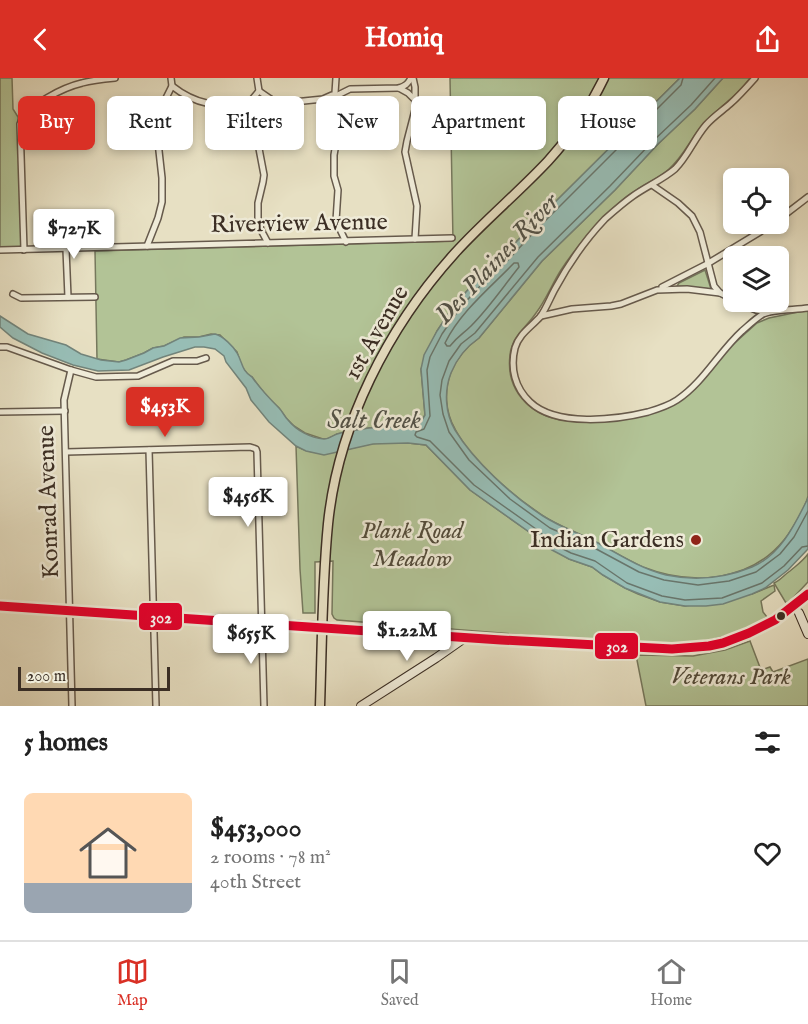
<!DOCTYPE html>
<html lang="en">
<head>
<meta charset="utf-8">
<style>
  :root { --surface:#fff; --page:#f6f6f6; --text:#222; --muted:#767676; --line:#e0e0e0; --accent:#d93025 }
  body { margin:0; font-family:"IM FELL English",serif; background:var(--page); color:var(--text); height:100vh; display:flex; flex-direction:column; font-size:22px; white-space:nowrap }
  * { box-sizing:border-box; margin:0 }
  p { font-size:20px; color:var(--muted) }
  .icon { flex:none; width:33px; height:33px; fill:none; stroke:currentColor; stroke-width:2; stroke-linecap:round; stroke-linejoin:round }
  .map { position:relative; height:628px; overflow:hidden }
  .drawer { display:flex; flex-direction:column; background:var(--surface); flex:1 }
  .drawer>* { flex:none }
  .hud { position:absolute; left:18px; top:18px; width:772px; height:54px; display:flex; gap:12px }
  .controls { position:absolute; left:723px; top:90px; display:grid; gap:12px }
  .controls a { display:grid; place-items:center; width:66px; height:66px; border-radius:9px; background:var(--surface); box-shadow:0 3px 9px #0003; font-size:30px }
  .scale { position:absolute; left:18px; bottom:15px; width:152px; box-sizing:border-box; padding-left:6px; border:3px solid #3b2e24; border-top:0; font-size:16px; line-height:21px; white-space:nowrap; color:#3b2e24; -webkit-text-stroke:4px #efebd8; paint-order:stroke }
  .price { position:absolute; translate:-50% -51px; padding:0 14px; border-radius:6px; background:#fff; color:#222; font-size:20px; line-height:39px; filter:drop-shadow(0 2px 3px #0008) }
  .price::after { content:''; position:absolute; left:50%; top:36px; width:18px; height:14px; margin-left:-9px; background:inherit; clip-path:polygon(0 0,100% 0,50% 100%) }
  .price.on { background:var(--accent); color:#fff }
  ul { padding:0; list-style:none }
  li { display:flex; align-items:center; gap:18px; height:150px; padding:0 24px }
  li+li { border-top:2px solid var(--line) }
  li span { display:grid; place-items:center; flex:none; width:168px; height:120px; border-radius:9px; color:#555 }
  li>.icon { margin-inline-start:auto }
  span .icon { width:72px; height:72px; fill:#fffc; stroke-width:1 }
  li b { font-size:26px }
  h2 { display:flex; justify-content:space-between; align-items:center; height:72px; padding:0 24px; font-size:26px }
  .pill { padding:0 21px; border-radius:9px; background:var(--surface); box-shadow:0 3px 9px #0003; font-size:21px; line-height:54px }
  .pill.on { background:var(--accent); color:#fff }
  header { display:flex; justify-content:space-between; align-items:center; height:78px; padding:0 24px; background:var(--accent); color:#fff; font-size:27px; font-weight:800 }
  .tab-bar { display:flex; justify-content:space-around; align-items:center; height:84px; border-top:2px solid var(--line); background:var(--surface); font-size:16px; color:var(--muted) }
  .tab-bar a { display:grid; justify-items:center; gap:3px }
  .tab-bar .on { color:var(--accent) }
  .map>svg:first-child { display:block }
  .green { fill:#b2c396; stroke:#76785d; stroke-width:1.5 }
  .water { fill:#97bdb5; stroke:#72847b; stroke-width:1.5 }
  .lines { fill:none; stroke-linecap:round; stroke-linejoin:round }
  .shore { stroke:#69766c; stroke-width:1.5 }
  .street-casing { stroke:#665a4c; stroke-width:8 }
  .secondary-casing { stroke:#3b2e24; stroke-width:10 }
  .primary-casing { stroke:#3b2e24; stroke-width:11 }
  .street { stroke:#efebd8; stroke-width:5 }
  .secondary { stroke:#efebd8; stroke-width:8 }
  .primary { stroke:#e7e0c3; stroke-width:8 }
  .bus-1-casing { stroke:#efebd8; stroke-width:14 }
  .bus-1 { stroke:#e4002b; stroke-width:9 }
  .poi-dot { fill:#8f2418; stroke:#efebd8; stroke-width:2 }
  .bus-dot { fill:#3b2e24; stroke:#efebd8; stroke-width:2 }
  .labels { text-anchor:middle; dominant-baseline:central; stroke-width:5; stroke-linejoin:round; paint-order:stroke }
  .street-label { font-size:24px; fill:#3b2e24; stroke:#efebd8 }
  .park-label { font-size:24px; font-style:italic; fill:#534c3b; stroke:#efebd8 }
  .poi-label { font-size:24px; fill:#3b2e24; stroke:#efebd8; text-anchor:end }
  .water-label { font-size:26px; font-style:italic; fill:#525248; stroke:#efebd8 }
  .line-badge { stroke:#efebd8; stroke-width:2 }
  .badge-label { font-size:16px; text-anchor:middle; font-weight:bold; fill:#fff }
</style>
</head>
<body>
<header><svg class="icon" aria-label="back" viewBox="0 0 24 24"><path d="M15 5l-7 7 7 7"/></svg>Homiq<svg class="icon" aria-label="share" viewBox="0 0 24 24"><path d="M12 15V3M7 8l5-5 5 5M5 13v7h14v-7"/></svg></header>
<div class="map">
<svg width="808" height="628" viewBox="0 0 808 628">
  <rect width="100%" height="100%" fill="#e7e0c3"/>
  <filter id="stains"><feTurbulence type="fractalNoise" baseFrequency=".00333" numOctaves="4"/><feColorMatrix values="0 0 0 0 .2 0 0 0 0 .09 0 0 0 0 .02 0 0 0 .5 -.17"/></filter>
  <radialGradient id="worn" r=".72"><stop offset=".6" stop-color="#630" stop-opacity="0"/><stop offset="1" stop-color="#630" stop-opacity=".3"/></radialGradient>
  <g class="green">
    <polygon points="0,0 12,0 13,31 18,39 22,165 20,169 0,170"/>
    <polygon points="450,0 680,0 533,146 503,178 476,203 455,226 437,253 421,291 425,337 419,347 408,350 389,349 369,350 337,356 328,361 323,361 305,355 294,348 286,340 279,330 268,320 252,299 249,298 242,289 237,274 220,257 211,256 199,259 184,259 164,268 153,270 144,275 126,282 119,284 97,281 95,173 453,163"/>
    <path d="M 723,0 L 750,0 C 744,8 737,16 728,23 C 721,30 712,36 705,44 C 691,59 685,77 669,91 C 659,100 646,105 635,113 C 623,120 613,130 604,139 C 588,156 573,173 561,192 C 552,206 546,222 536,235 C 526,250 512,258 510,277 C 505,317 536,342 573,343 C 585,343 598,341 610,340 C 631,338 652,337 672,328 L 728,271 L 757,245 L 769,240 L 808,232 C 808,276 808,320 808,364 C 808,376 808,388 808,400 C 808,406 808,413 808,418 C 806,429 791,453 784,462 C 750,504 691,508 643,489 C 625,481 608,470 590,461 C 574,453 557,447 542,437 C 512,417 472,383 455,351 C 445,334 444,312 451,294 C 457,280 466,269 479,260 L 542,183 L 615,112 L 658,66 L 695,31 Z"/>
    <polygon points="705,192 711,211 677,208 679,205"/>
    <path d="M 408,365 L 426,367 L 470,412 L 532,456 L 542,465 L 569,481 L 592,489 L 603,497 L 625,510 L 638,516 L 660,524 L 685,528 L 752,516 L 774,507 L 775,513 L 761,523 L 763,534 L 767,539 L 756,546 L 729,557 L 710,562 L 674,566 L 549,559 L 337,542 L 334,540 L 332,536 L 333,483 L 315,484 L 315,535 L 303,535 L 300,491 L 296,368 C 322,382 344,371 370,366 C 382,364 396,366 408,365 Z"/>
    <path d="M 808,476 L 808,504 L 791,522 L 786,525 L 774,505 C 781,502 784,497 790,493 C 797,487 803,483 808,476 Z"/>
    <polygon points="750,563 761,592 770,589 773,594 808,581 808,628 646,628 636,577 693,578 725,572"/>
  </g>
  <path class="water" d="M 680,0 L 723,0 L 695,31 L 658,66 L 615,112 L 542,183 L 479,260 C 466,269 457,280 451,295 C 444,313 445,335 455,352 C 474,383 512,418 543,438 C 560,449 578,455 596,464 C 618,476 641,491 666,497 C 695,503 725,500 752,489 C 781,477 795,446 808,420 L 808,471 L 788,492 L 765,510 L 752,516 L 723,526 L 706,528 L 685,528 L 660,524 L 625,510 L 603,497 L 592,489 L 569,481 L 552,472 L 532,456 L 470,412 L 426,367 L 408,365 L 373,366 L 324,377 L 306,373 L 296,368 L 269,344 L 251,322 L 246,310 L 226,284 L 224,278 L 215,271 L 204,269 L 195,269 L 163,279 L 129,292 L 98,293 L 73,287 L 42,275 L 13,260 L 0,249 L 0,238 L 28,256 L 66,267 L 81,276 L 101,282 L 119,284 L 126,282 L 144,275 L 153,270 L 164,268 L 180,260 L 199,259 L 215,256 C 223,258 233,268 237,275 C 243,285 241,292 252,299 C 261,312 269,320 279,330 C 283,334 284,338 288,342 C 296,352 310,360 324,361 C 329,361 332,358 337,356 C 346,353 358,352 369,350 C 386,348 403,351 419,347 L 425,337 L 421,291 L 424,277 L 437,253 L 455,226 L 476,203 L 503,178 L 533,146 Z"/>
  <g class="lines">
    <g class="shore">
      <polyline points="683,0 681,7 537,151 507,183 481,207 460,230 442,256 430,279 427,292 430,338 424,351 416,354 415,357 417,359 430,363 474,407 536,451 555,467 571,475 595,483 627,505 662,518 685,522 722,520 762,505 784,488 802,469 808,468"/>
      <polyline points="715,0 691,27 654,62 610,108 538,179 475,255 461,266 449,283 442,302 440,317 443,336 449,354 469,382 510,421 550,450 587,466 639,494 664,502 698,507 729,503 756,494 780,476 794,459 808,433"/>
      <path d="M 514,185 L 518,185 L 519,189 C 503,209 489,230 471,248 C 463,256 458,258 450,268 L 447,268 L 445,265 C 461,233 490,210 514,185 Z"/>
    </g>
    <g class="street-casing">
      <g id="street">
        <polyline points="257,0 259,13 248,26 259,38"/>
        <polyline points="336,0 334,30 338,54 334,77 334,98 338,112 336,143 346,164"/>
        <polyline points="413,0 415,9 415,32 407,63 405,74 417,128 415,161"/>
        <path d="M 755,0 C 747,9 739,18 730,26 C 722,33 713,39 706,47 C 694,61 688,78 675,91 C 662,102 647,108 633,118 C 623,125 614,133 605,141 C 586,161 568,187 555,211 C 550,220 546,231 540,239 C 531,249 519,256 515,270 C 510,290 515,310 530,324 C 556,349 616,342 648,334 C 658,331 668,328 677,322 C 703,305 719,274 742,253 C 749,247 755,241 763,236 C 773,231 796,232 808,230"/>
        <path d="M 172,8 C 196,27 217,29 248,26"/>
        <polyline points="399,10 408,15 416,23"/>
        <path d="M 259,13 L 272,22 L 294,24 L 323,21 L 332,17 L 338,17 L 350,11 L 399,10 C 405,8 408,6 411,0"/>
        <polyline points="652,107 678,125 692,138 700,154 714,208 720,215 734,222"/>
        <polyline points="778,142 808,119"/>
        <polyline points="268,165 261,152 258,141 258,125 263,104 264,97 257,60 259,38 267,25 272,22"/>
        <polyline points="147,168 158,140 162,124 162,100 157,55 161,30 172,8 171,0"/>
        <polyline points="66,171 68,219"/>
        <polyline points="0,172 452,160"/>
        <path d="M 24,172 L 20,46 C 26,27 65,9 82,5 C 93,2 104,1 115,0"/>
        <polyline points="662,209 707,186 773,146"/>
        <polyline points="13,216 21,220 95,219"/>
        <polyline points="736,224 756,232 768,234"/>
        <polyline points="541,238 572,231 611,228 621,226 657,212 687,211 720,215"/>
        <polyline points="0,269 7,269 71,292 96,299 138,298 173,283 197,283 206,280"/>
        <polyline points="71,292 64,322 72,628"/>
        <polyline points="0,334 65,333"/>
        <polyline points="149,372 156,628"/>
        <polyline points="66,374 250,369 256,371 257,374 264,628"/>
      </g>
    </g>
    <g class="secondary-casing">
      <g id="secondary">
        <polyline points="799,535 808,556"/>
        <polyline points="361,628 436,580 466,559"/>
      </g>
    </g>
    <g class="primary-casing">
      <g id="primary">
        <path d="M 0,528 C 155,538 310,547 465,559 C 513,563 561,565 610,568 C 643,569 676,574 709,568 C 746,561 781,542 808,516"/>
        <path d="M 320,628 C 322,568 322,507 328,446 C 338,347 388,249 455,175 C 484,143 518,115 548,83 C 570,59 590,29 604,0"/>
      </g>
    </g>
    <use href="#street" class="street"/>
    <use href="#secondary" class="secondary"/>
    <use href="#primary" class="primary"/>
    <g class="bus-1-casing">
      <polyline id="bus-1" points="0,528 501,562 672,571 709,568 723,565 749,555 775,542 808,516"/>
    </g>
    <use href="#bus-1" class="bus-1"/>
  </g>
  <circle class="poi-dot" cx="696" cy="462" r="6"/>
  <circle class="bus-dot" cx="781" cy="538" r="5"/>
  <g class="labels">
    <g class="street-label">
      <text transform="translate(299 146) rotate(-1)">Riverview Avenue</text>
      <text transform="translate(377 255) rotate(-60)">1st Avenue</text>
      <text transform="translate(49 424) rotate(-92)">Konrad Avenue</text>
    </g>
    <g class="park-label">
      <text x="412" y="453">Plank Road<tspan x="412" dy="28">Meadow</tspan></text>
      <text x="731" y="599">Veterans Park</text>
    </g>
    <g class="poi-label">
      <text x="684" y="462">Indian Gardens</text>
    </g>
    <g class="water-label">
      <text transform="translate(497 181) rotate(-47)">Des Plaines River</text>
      <text x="374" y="342">Salt Creek</text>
    </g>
  </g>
  <g class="line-badge">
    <rect x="138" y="524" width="45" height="29" rx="6" fill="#e4002b"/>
    <rect x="594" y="554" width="45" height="28" rx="6" fill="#e4002b"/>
  </g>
  <g class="badge-label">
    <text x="161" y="545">302</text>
    <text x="617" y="574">302</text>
  </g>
  <rect width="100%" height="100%" filter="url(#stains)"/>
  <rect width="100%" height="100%" fill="url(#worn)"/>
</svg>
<div class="controls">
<a><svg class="icon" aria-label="locate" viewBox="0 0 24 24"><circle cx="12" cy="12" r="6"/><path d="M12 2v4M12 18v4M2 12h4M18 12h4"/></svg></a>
<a><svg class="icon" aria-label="layers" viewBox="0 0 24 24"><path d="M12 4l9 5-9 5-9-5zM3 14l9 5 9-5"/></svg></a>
</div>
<div class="scale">200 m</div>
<b class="price" style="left:74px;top:182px">$727K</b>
<b class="price on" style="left:165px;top:360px">$453K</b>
<b class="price" style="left:248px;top:450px">$456K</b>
<b class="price" style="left:407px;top:584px">$1.22M</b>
<b class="price" style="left:251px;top:587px">$655K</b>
<div class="hud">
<a class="pill on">Buy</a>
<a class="pill">Rent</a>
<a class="pill">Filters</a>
<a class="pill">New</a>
<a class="pill">Apartment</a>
<a class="pill">House</a>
</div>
</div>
<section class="drawer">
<h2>5 homes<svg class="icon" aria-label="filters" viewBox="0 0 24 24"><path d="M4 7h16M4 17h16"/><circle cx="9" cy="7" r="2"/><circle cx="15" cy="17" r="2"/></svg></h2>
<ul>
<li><span style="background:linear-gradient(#ffd9b3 75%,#9aa5b1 0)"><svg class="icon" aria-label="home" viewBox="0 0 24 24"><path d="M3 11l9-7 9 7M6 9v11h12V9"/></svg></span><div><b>$453,000</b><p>2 rooms · 78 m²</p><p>40th Street</p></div><svg class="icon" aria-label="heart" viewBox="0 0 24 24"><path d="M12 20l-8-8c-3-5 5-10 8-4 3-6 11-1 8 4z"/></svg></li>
</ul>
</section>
<nav class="tab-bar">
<a class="on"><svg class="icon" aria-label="map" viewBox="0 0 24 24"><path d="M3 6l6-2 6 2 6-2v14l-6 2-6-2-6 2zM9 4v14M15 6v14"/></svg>Map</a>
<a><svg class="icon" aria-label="saved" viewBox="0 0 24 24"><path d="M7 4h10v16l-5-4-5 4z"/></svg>Saved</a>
<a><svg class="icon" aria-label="home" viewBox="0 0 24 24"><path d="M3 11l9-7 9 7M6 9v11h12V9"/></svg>Home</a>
</nav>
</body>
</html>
